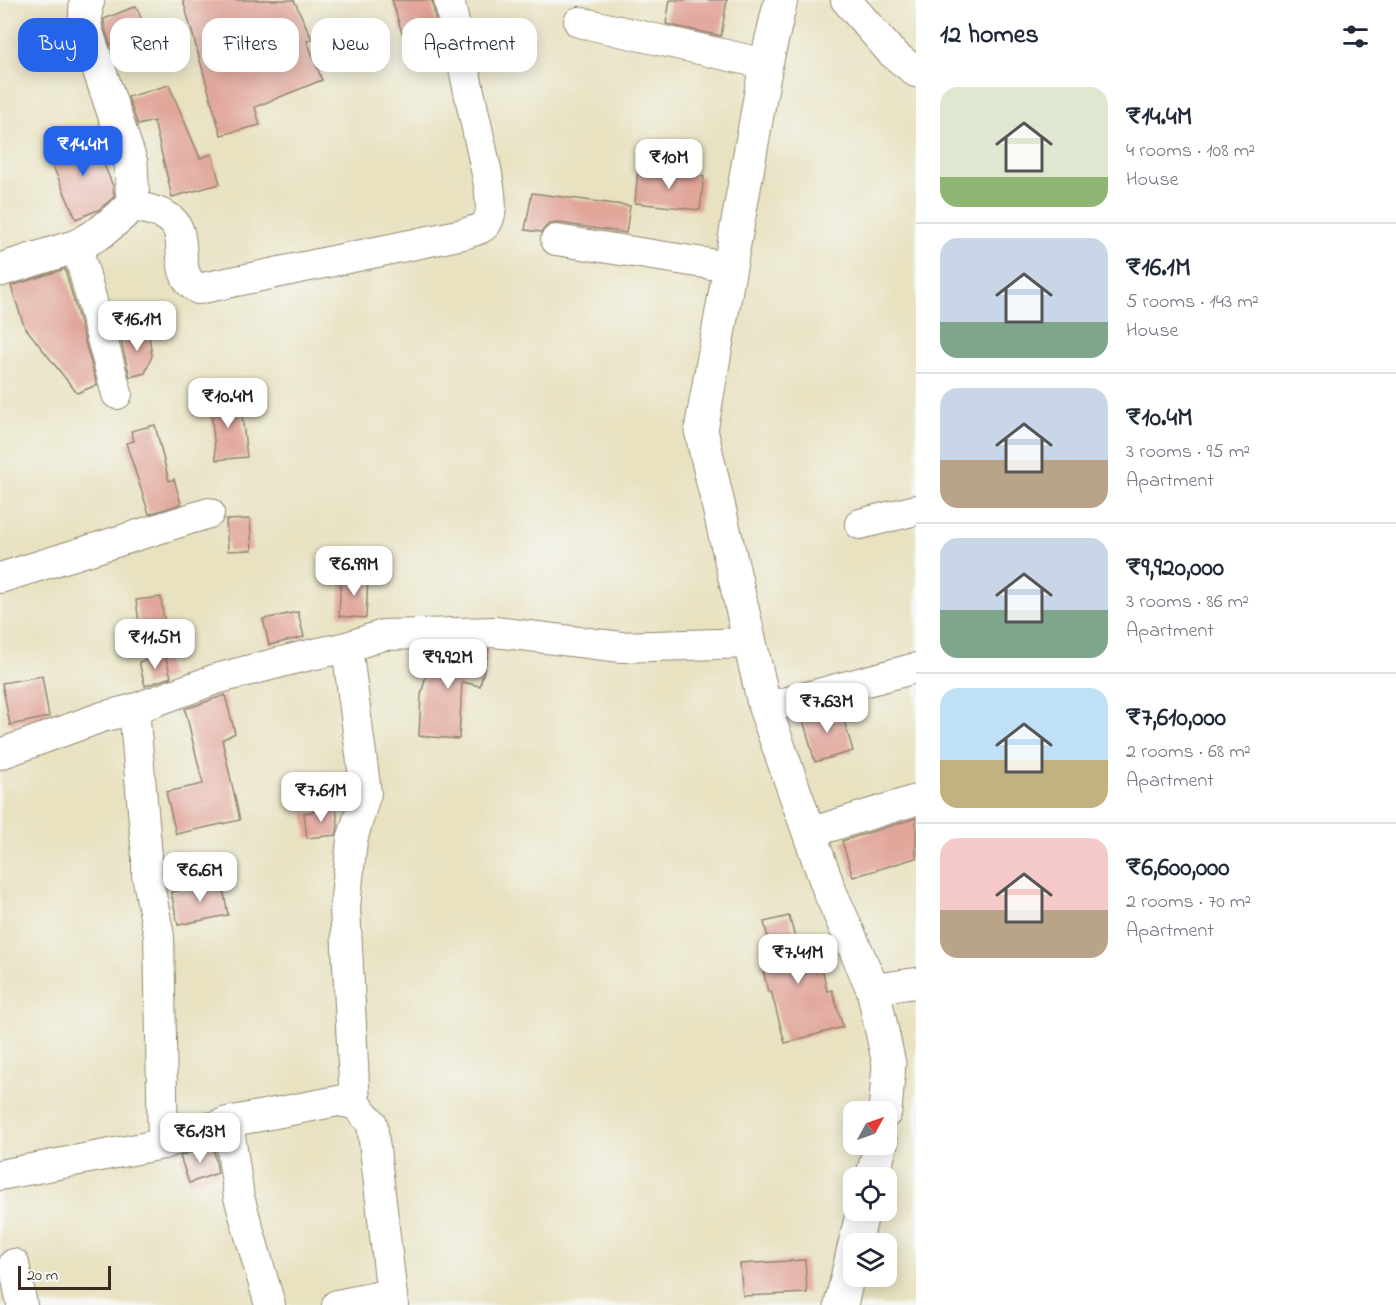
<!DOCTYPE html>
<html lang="en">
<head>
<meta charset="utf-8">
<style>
  :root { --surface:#fff; --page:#f2f2f3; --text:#1f2937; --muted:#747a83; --line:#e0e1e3; --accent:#2563eb }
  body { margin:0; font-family:"Indie Flower",sans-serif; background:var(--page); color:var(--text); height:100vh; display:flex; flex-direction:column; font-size:22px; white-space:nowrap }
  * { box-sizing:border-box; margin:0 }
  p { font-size:20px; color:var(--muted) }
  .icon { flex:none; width:33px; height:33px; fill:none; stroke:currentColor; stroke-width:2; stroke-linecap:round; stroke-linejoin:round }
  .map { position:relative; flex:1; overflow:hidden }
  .panel { display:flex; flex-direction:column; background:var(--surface); width:480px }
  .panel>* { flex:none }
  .hud { position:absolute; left:18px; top:18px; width:570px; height:54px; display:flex; gap:12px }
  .needle { width:39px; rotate:50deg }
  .tools { position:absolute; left:843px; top:1101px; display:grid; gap:12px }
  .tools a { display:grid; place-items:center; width:54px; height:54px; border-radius:12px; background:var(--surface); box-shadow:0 3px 15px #0003; font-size:30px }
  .scale { position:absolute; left:18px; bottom:15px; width:93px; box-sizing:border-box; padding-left:6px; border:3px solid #3b2a1e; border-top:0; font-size:16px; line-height:21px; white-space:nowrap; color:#3b2a1e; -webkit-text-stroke:4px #f6f6f2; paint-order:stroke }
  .price { position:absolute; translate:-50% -51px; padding:0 14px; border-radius:12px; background:#fff; color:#222; font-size:20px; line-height:39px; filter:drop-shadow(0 2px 3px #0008) }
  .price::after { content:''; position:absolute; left:50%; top:36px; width:18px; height:14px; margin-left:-9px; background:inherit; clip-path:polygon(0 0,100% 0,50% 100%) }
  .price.current { background:var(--accent); color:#fff }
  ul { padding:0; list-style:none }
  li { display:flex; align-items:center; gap:18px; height:150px; padding:0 24px }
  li+li { border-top:2px solid var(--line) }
  li span { display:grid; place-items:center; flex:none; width:168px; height:120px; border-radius:18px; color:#555 }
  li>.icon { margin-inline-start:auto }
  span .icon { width:72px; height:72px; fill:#fffc; stroke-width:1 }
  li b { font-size:26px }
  h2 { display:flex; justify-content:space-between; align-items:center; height:72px; padding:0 24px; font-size:26px }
  .chip { padding:0 21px; border-radius:18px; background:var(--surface); box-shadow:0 3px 15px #0003; font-size:21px; line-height:54px }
  .chip.current { background:var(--accent); color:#fff }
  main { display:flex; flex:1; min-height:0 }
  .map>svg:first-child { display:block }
  .building { fill:#e1a59a }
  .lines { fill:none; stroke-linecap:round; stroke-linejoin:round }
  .minor-casing { stroke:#928670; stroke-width:32 }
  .tertiary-casing { stroke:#928670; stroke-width:35 }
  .minor { stroke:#fff; stroke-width:30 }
  .tertiary { stroke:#fff; stroke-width:33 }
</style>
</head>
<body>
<main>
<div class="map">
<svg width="916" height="1305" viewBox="0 0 916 1305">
  <rect width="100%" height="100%" fill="#f6f6f2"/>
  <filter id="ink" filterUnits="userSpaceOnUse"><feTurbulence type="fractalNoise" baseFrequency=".0167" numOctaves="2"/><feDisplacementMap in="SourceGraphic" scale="12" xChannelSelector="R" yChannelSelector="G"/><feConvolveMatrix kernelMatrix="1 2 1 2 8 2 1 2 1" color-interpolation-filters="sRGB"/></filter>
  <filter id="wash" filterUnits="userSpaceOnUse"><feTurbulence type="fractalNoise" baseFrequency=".008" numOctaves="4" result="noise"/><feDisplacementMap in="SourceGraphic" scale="24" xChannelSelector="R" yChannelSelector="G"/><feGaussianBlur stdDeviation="1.35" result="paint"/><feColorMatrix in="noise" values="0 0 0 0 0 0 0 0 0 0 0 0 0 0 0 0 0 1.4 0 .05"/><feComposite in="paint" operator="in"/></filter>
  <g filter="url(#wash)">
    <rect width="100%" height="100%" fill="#e8e2c1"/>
    <g id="blocks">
      <g class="building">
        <polygon points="183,0 294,0 312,39 307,41 322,80 255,107 260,125 221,135"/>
        <polygon points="392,0 432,0 436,23 402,33"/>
        <polygon points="670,0 727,0 721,36 666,24"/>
        <polygon points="136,6 146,30 110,45 104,25 104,19"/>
        <polygon points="169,85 200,158 212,154 220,184 172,197 154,121 138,125 128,97"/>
        <polygon points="92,136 113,186 114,197 98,210 76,219 48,155"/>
        <polygon points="638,169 704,177 700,210 635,203"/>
        <polygon points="532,193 630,206 626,233 559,223 549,224 541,232 525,230"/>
        <polygon points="65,269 97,385 77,393 24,326 11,286"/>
        <polygon points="148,330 152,356 145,373 130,377 120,337"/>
        <polygon points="240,398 247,457 216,460 210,402"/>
        <polygon points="155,425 169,481 174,479 181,504 149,514 126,443 134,441 131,431"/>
        <polygon points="250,519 252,550 228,551 226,520"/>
        <polygon points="341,576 368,577 366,618 339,616"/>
        <polygon points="161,597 166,635 141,639 136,600"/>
        <polygon points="298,612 304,637 269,645 263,619"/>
        <polygon points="489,649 480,686 462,682 459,739 419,736 421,695 432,651"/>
        <polygon points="165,655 171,677 145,686 139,662"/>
        <polygon points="42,676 49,717 10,725 2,683"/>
        <polygon points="225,695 235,733 222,740 240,820 176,834 166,792 203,784 185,709"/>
        <polygon points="840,706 853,751 815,762 802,716"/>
        <polygon points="336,808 338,826 336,835 307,838 304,813"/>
        <polygon points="916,818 916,858 853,877 842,841"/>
        <polygon points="222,882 228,915 178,925 171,892"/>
        <polygon points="789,916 799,952 818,948 827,991 832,990 843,1027 785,1043 771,991 768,992 761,960 773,957 764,922"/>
        <polygon points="213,1145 218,1173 189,1183 180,1156"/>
        <polygon points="805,1260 807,1293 743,1296 740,1264"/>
      </g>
    </g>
  </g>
  <g filter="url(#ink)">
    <use href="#blocks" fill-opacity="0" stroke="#928670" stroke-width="1.5"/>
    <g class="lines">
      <g class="minor-casing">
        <g id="minor">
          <polyline points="846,0 891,52 916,72"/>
          <polyline points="579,22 766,64"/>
          <path d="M 133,205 C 144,209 160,211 169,218 C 192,233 170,274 198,289 L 463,234 C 468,232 476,231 481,228 C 497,219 489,189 487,174 L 449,0"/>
          <polyline points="556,240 730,267"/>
          <polyline points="77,246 117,394"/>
          <polyline points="860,524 916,510"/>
          <polyline points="0,578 209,513"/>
          <polyline points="347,647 366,793 352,840 345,907 355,1104"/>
          <polyline points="765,708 916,668"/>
          <polyline points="134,709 147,856 147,875 159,936 163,1144"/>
          <polyline points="0,754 102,717 134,709 216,679 301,657 347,647 383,635 495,632 621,647 751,643"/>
          <polyline points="809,833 916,800"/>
          <polyline points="873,989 916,983"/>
          <polyline points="228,1122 239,1197 270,1305"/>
          <polyline points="0,1175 163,1144 228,1122 338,1101 355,1104 372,1123 393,1305"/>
          <polyline points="14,1264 22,1305"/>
          <polyline points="337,1305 391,1294"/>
        </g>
      </g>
      <g class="tertiary-casing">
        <g id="tertiary">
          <polyline points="781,0 766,64 701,430 765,708 830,892 873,989 889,1064 885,1112"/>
          <polyline points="0,270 77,246 101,232 133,205 131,163 85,28 86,2 88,0"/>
          <polyline points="872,1178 881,1144"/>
          <polyline points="855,1244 863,1210"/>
          <polyline points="841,1305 854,1248"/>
        </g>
      </g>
      <use href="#minor" class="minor"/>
      <use href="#tertiary" class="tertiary"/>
    </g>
  </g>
</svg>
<div class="tools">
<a><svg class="needle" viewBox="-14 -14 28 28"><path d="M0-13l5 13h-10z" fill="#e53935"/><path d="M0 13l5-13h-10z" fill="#747a83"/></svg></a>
<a><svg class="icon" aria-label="locate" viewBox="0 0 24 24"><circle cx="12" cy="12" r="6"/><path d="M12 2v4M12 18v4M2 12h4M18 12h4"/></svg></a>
<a><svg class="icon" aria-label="layers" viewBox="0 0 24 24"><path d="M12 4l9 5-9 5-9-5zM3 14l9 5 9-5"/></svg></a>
</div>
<div class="scale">20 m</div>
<b class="price current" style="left:83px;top:177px">₹14.4M</b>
<b class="price" style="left:669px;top:190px">₹10M</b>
<b class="price" style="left:137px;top:352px">₹16.1M</b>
<b class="price" style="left:228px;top:429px">₹10.4M</b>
<b class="price" style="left:354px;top:597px">₹6.99M</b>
<b class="price" style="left:155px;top:670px">₹11.5M</b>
<b class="price" style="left:448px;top:690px">₹9.92M</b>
<b class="price" style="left:827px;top:734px">₹7.63M</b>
<b class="price" style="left:321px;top:823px">₹7.61M</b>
<b class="price" style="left:200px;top:903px">₹6.6M</b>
<b class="price" style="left:798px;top:985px">₹7.41M</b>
<b class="price" style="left:200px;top:1164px">₹6.13M</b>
<div class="hud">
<a class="chip current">Buy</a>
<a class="chip">Rent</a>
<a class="chip">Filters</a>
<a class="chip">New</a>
<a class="chip">Apartment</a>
</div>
</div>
<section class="panel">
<h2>12 homes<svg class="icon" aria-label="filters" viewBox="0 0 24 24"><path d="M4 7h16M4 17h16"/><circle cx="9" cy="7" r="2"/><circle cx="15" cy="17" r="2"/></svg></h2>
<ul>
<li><span style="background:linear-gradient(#dfe7d0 75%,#8fb573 0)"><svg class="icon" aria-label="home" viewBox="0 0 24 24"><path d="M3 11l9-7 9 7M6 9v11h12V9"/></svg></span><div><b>₹14.4M</b><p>4 rooms · 108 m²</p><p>House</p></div></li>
<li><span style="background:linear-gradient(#c9d6e8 70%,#7fa58c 0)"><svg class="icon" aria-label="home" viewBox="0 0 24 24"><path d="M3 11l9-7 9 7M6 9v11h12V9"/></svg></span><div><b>₹16.1M</b><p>5 rooms · 143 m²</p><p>House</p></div></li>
<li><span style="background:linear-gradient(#c9d6e8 60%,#b9a48a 0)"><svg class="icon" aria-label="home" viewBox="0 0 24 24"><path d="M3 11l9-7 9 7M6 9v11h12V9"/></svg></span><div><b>₹10.4M</b><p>3 rooms · 95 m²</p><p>Apartment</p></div></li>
<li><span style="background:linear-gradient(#c9d6e8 60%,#7fa58c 0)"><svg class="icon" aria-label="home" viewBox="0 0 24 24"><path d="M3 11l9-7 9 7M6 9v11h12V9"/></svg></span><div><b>₹9,920,000</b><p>3 rooms · 86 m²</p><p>Apartment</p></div></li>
<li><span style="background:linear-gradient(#bfe0f5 60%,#c2b280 0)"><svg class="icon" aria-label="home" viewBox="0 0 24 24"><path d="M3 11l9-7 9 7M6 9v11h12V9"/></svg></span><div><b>₹7,610,000</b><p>2 rooms · 68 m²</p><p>Apartment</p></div></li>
<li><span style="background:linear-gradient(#f6c9c9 60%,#b9a48a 0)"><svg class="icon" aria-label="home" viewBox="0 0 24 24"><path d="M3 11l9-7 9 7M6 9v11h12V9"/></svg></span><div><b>₹6,600,000</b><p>2 rooms · 70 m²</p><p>Apartment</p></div></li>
</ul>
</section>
</main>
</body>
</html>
